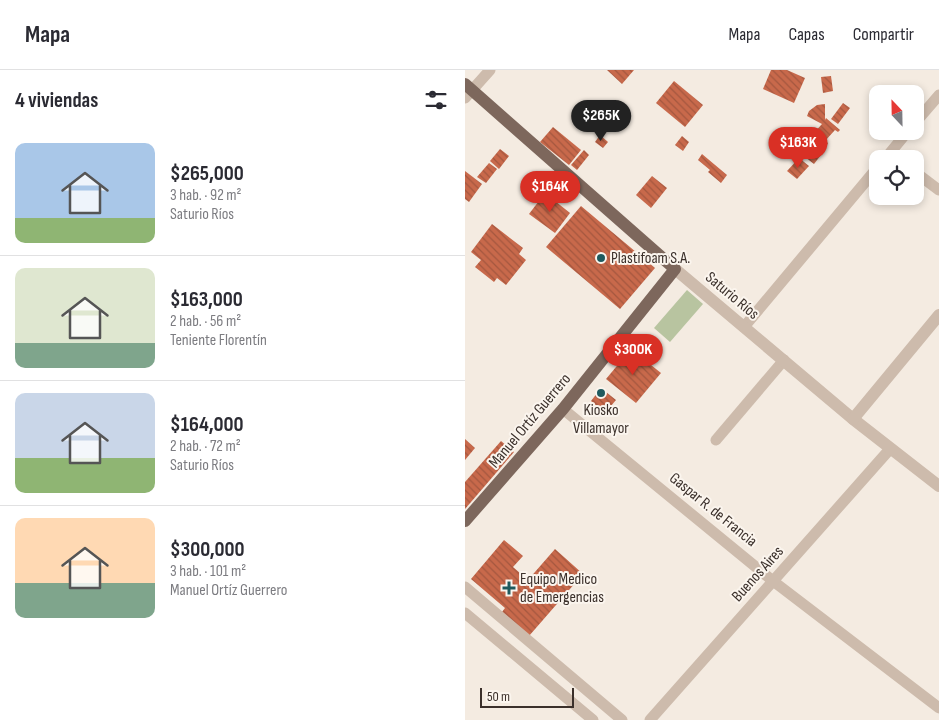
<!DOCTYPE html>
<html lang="es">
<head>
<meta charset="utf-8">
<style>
  :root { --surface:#fff; --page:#f7f7f7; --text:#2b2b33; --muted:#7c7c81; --line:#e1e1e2; --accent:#d93025 }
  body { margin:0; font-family:"Sofia Sans Condensed",sans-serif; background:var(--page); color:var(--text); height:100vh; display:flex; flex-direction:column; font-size:19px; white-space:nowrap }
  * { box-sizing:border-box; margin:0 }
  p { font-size:16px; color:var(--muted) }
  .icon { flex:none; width:28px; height:28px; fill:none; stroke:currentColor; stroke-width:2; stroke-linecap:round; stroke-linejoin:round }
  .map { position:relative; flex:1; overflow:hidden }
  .side { display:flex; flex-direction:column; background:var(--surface); width:465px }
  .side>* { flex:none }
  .needle { width:32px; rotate:338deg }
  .tools { position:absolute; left:404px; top:15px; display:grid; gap:10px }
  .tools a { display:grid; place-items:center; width:55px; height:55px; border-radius:10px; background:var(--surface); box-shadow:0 2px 8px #0003; font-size:25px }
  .scale { position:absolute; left:15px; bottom:12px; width:94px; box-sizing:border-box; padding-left:5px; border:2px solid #3b302b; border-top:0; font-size:14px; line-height:18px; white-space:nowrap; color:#3b302b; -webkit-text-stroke:4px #fbf5ee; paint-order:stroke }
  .price { position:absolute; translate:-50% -42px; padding:0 11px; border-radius:18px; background:var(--accent); color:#fff; font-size:16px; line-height:32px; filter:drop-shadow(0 1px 2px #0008) }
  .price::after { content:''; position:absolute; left:50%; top:30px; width:15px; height:11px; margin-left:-8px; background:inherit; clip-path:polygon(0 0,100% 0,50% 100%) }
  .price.on { background:#222; color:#fff }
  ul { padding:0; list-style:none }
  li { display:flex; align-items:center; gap:15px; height:125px; padding:0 15px }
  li+li { border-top:1px solid var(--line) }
  li span { display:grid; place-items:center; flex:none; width:140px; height:100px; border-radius:10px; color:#555 }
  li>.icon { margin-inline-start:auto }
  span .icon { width:60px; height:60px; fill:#fffc; stroke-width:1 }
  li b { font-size:21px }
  h2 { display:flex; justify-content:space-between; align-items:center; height:60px; padding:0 15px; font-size:21px }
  header { display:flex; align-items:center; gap:30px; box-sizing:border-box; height:70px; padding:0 25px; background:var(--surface); border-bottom:1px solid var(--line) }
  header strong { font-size:24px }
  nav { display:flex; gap:28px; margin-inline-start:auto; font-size:18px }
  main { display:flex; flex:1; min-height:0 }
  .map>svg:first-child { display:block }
  .green { fill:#b8c4a0 }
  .building { fill:url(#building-back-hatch) }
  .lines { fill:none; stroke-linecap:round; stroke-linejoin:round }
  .minor { stroke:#cdbbac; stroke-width:11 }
  .tertiary { stroke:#cdbbac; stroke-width:12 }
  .primary { stroke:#7d675c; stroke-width:12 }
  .poi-dot { fill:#1f5a5e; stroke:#fbf5ee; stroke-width:2 }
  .labels { text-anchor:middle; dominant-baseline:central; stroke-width:4; stroke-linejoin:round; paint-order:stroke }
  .poi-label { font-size:16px; fill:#3b302b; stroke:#fbf5ee; text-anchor:start }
  .street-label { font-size:16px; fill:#3b302b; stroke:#fbf5ee }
</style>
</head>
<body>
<header>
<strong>Mapa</strong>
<nav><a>Mapa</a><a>Capas</a><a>Compartir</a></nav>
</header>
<main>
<section class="side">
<h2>4 viviendas<svg class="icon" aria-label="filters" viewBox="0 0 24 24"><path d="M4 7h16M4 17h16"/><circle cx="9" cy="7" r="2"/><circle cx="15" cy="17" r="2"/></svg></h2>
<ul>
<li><span style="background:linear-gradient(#a9c7e8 75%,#8fb573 0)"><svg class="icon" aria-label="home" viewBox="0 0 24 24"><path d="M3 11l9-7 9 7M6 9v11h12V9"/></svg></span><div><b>$265,000</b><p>3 hab. · 92 m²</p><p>Saturio Ríos</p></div></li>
<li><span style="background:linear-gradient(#dfe7d0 75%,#7fa58c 0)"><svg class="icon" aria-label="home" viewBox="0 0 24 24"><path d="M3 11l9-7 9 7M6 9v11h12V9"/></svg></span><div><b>$163,000</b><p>2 hab. · 56 m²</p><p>Teniente Florentín</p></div></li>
<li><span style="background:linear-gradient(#c9d6e8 65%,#8fb573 0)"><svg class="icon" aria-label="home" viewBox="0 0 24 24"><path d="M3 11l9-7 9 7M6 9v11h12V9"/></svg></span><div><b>$164,000</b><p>2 hab. · 72 m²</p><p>Saturio Ríos</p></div></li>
<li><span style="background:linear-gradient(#ffd9b3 65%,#7fa58c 0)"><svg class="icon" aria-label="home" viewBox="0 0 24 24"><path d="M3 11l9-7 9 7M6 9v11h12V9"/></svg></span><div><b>$300,000</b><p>3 hab. · 101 m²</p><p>Manuel Ortíz Guerrero</p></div></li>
</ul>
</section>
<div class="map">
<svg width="474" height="650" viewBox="0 0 474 650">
  <defs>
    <pattern id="building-back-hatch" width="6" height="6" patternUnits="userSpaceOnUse" patternTransform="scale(1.25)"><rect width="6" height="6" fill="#c8694b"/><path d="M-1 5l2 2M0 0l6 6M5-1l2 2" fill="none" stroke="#a4573f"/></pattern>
  </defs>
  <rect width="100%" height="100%" fill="#f4ebe1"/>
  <polygon class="green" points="222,220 238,234 205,272 189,258"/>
  <g class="building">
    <polygon points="142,0 169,0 157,14"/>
    <polygon points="306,0 322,0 340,8 329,33 298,19"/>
    <polygon points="366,6 368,21 358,23 356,7"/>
    <polygon points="209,11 238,35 220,57 191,33"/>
    <polygon points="378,33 385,38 373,54 366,49"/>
    <polygon points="360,34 360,50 361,48 375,60 373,62 370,60 360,71 363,73 361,77 347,65 357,54 342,46 344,41 352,35"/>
    <polygon points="88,57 116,80 104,95 75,72"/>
    <polygon points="135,65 143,72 138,78 130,72"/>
    <polygon points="217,66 224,72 218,81 210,75"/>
    <polygon points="347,71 359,81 349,94 336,84"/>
    <polygon points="35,79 44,86 34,99 25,91"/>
    <polygon points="119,80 124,85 112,100 106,95"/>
    <polygon points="237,84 262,105 256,113 243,102 245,100 233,90"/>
    <polygon points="334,88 344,96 332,109 322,101"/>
    <polygon points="24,93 32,99 21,113 12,107"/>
    <polygon points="0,101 17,114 4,132 0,129"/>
    <polygon points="187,106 202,118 186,138 171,125"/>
    <polygon points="80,123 105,143 90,163 64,144"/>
    <polygon points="116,136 190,198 155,239 81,177"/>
    <polygon points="27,154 58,178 54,184 61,190 41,215 32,208 29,212 10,197 16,190 6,182"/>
    <polygon points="166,279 196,303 171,333 141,309"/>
    <polygon points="136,318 151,330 140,343 126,331"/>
    <polygon points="0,369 10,378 0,390"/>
    <polygon points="36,371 49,382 0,439 0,412"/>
    <polygon points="39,470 58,486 48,497 63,510 90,479 118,504 64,566 37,542 40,538 6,509"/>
  </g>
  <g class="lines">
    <g class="minor">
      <polyline points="0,28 25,0"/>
      <polyline points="450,53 474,25"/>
      <polyline points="420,89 443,61"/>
      <polyline points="450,102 474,120"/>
      <polyline points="279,257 412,98"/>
      <polyline points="98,339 308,511 474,638"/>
      <polyline points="251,370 319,290"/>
      <polyline points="0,517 157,650"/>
      <polyline points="0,543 128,650"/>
      <polyline points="185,650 425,379"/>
    </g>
    <g class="tertiary">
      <polyline points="210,199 388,349 474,416"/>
      <polyline points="388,349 474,245"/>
    </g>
    <polyline class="primary" points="0,14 210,199 98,339 0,451"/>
  </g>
  <g class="poi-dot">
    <circle cx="136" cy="188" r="5"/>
    <circle cx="136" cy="323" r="5"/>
    <path d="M41.5 510.5h5v5h5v5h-5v5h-5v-5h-5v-5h5z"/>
  </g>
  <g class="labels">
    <g class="poi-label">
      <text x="146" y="188">Plastifoam S.A.</text>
      <text x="136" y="340" text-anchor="middle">Kiosko<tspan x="136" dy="18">Villamayor</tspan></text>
      <text x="55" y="509">Equipo Medico<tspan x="55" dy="18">de Emergencias</tspan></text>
    </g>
    <g class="street-label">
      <text transform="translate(267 226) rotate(40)">Saturio Ríos</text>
      <text transform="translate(65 351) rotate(-50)">Manuel Ortíz Guerrero</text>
      <text transform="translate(248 440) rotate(39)">Gaspar R. de Francia</text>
      <text transform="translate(293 504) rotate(-48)">Buenos Aires</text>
    </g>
  </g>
</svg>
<div class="tools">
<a><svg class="needle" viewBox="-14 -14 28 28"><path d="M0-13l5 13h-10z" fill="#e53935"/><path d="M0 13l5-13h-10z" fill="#7c7c81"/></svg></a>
<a><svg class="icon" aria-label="locate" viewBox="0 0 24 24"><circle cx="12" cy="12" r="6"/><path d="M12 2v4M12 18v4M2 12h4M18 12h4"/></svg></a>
</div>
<div class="scale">50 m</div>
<b class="price on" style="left:136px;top:72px">$265K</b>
<b class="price" style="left:333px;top:99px">$163K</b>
<b class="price" style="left:85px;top:143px">$164K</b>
<b class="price" style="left:168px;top:306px">$300K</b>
</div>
</main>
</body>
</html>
